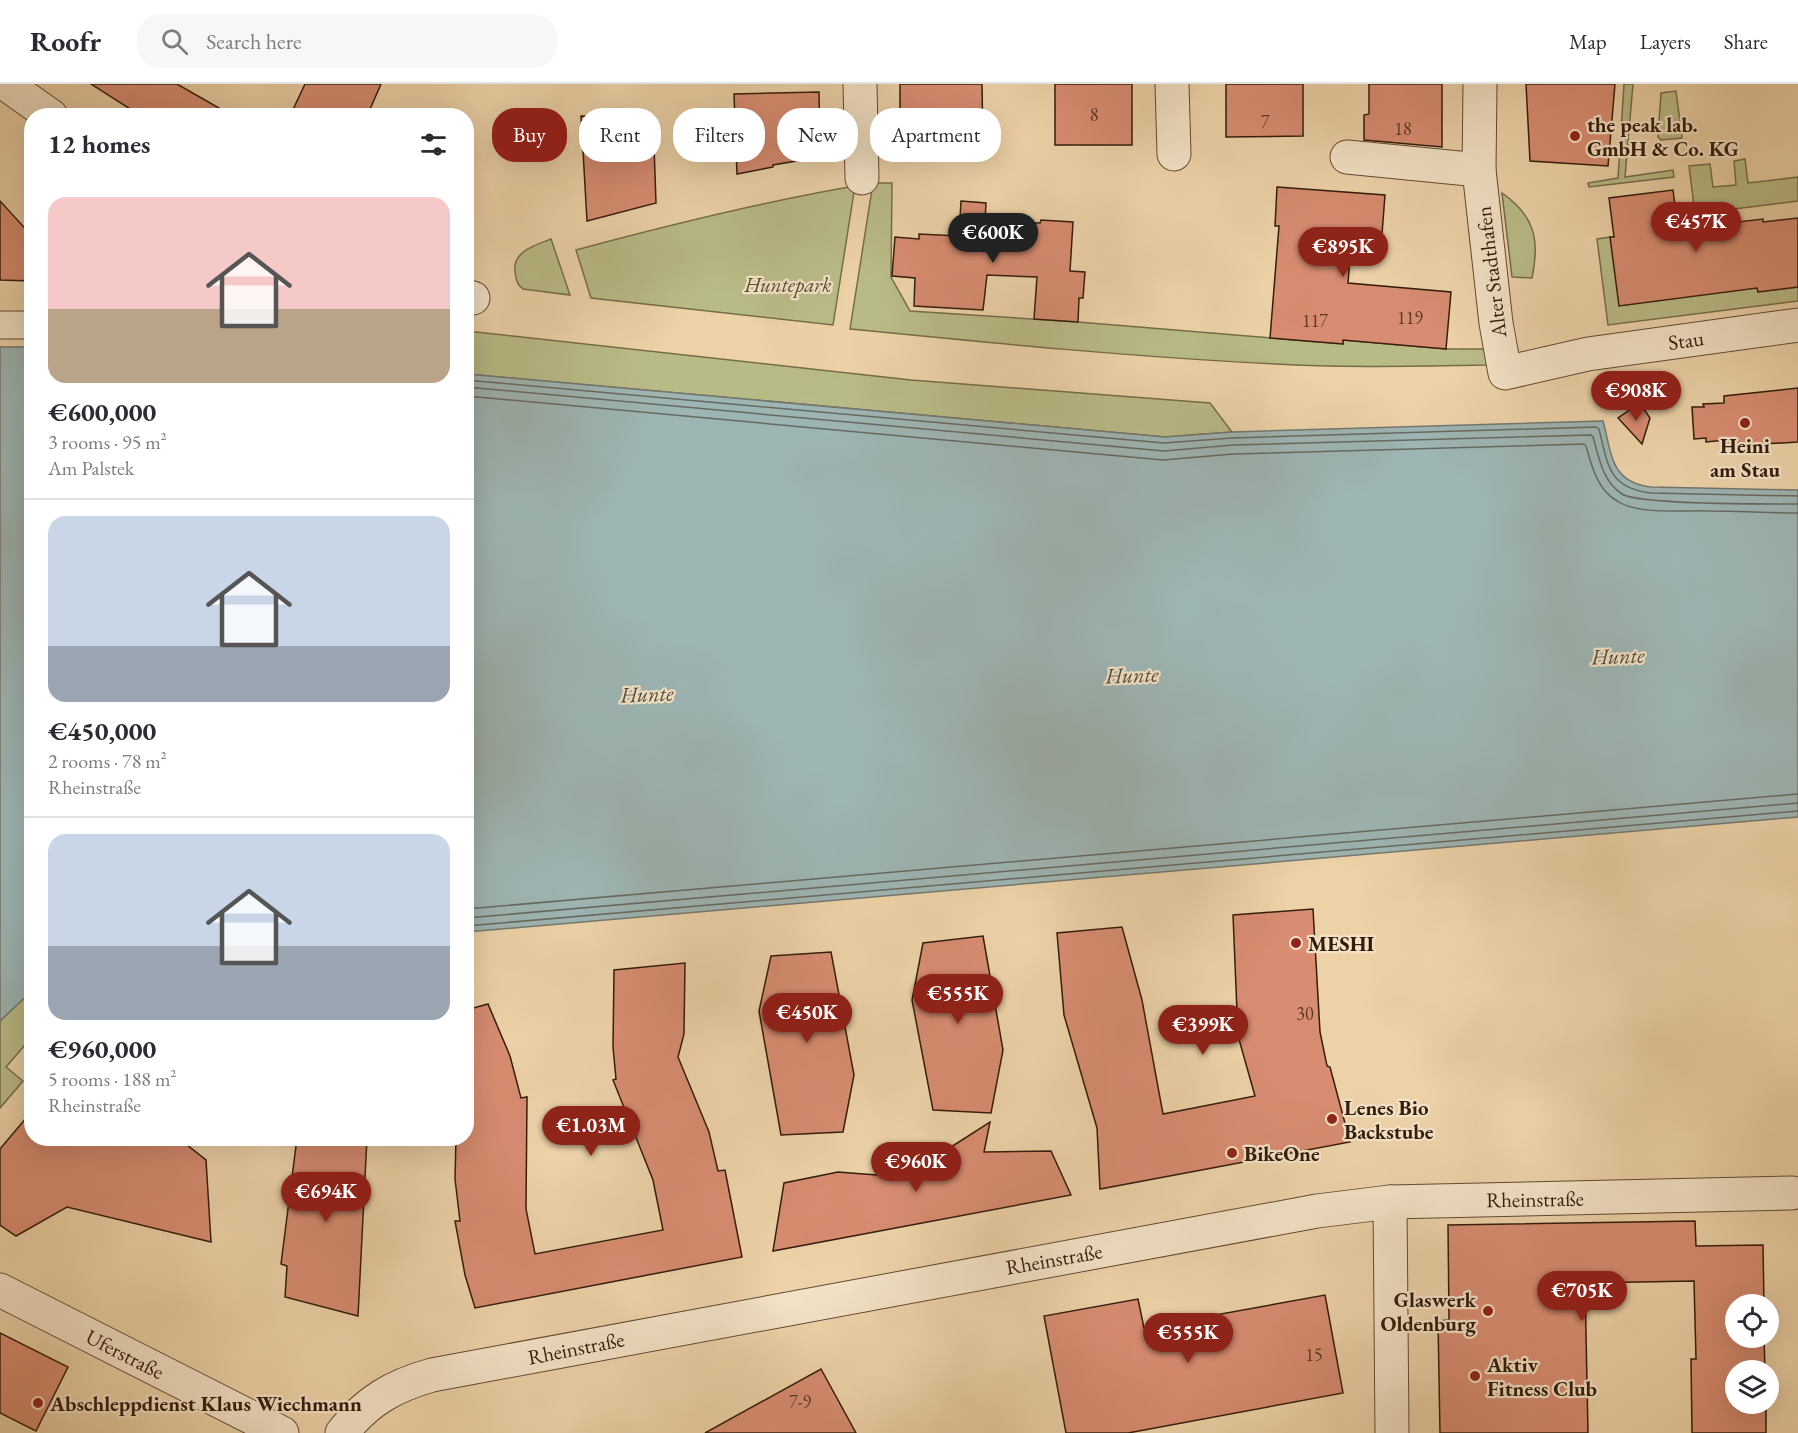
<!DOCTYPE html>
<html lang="en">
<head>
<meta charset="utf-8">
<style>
  :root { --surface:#fff; --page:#f7f7f7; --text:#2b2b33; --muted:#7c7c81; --line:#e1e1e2; --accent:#8f2418 }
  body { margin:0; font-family:"EB Garamond",serif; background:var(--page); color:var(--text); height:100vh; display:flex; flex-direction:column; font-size:22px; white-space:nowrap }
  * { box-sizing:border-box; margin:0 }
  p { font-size:20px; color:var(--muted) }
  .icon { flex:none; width:33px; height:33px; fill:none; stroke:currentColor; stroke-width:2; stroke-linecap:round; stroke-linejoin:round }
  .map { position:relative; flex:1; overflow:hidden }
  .drawer { position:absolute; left:24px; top:24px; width:450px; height:1038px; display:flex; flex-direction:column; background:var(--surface); border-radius:24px; box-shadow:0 6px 24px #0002 }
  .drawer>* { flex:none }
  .guide { position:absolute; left:492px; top:24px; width:570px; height:54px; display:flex; gap:12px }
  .buttons { position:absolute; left:1725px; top:1210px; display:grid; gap:12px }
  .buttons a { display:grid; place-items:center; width:54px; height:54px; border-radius:50%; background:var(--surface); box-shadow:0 6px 24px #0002; font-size:30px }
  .price { position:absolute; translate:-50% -51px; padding:0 14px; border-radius:21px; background:var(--accent); color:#fff; font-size:20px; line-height:39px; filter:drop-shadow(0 2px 3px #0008) }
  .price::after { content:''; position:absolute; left:50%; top:36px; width:18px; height:14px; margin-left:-9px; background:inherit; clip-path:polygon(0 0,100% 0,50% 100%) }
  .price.active { background:#222; color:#fff }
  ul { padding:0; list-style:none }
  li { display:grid; align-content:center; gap:12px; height:318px; padding:0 24px }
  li+li { border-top:2px solid var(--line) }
  li span { display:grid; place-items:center; height:186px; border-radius:18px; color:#555 }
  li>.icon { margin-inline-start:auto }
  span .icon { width:108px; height:108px; fill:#fffc; stroke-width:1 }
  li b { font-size:26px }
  h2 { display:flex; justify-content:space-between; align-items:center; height:72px; padding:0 24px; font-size:26px }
  .pill { padding:0 21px; border-radius:24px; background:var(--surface); box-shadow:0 6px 24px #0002; font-size:21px; line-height:54px }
  .pill.active { background:var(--accent); color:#fff }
  header { display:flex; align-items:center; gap:36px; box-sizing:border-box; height:84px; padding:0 30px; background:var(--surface); border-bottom:2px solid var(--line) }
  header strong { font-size:28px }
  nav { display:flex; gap:33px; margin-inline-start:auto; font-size:21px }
  .search { width:420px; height:54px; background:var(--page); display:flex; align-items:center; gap:15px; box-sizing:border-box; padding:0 21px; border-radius:24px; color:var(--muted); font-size:22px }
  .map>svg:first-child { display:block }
  .green { fill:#b9bb87; stroke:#766c4a; stroke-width:1.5 }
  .water { fill:#9db5b3; stroke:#737870; stroke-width:1.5 }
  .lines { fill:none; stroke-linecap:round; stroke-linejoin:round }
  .shore { stroke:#686960; stroke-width:1.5 }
  .building { fill:#d88c71; stroke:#331d0c; stroke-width:1.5 }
  .pedestrian-casing { stroke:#624a33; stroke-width:29 }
  .minor-casing { stroke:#624a33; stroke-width:35 }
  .pedestrian { stroke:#f3e2c6; stroke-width:27 }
  .minor { stroke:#f3e2c6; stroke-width:33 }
  .poi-dot { fill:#8f2418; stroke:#f3e2c6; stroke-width:2 }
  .labels { text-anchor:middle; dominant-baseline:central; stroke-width:4.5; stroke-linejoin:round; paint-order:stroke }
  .number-label { font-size:18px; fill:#5c3925 }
  .poi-label { font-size:21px; font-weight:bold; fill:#331d0c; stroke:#f3e2c6; text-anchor:start }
  .street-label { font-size:21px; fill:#331d0c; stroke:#f3e2c6 }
  .park-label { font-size:21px; font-style:italic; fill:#5b4c31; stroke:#f3e2c6 }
  .water-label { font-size:22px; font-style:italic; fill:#534b3e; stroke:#f3e2c6 }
</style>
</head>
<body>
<header>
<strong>Roofr</strong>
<div class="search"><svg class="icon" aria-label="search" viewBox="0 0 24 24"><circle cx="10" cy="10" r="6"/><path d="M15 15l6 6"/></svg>Search here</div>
<nav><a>Map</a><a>Layers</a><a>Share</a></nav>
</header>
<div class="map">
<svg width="1798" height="1349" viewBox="0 0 1798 1349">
  <rect width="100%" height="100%" fill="#edd2a8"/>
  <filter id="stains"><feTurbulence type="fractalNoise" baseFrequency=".00333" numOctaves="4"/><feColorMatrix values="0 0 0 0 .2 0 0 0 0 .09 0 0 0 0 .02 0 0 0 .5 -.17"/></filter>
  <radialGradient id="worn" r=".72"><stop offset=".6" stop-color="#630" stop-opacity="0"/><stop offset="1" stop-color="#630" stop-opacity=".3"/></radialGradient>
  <g class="green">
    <polygon points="1624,0 1633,0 1625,93 1673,86 1674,93 1589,103 1588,99 1618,94"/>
    <polygon points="1676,7 1682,54 1661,56 1658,53 1661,9"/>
    <polygon points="1745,75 1748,99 1798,93 1798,117 1695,130 1689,82 1710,80 1713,103 1736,101 1734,77"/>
    <path d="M 873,99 L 892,99 L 891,193 L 910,227 L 1078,238 L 1343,260 L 1343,256 L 1446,265 L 1487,265 L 1488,281 C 1417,282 1346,284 1275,280 C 1133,273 992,259 850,245 Z"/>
    <path d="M 855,102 L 833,241 L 591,214 L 576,166 C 669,141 761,118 855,102 Z"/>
    <path d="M 1502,109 C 1535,132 1540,156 1532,194 L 1512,193 Z"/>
    <polygon points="1610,153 1757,204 1758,208 1798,203 1798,217 1608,241 1597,155"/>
    <path d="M 551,155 L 570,211 L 523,205 C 517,201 516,195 515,188 C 512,167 536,161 551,155 Z"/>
    <polygon points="467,247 911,296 1210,319 1232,348 1165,353 467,290"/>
    <polygon points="31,907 31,954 6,983 23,997 0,1024 0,937"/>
  </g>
  <g class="water">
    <polygon points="0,263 32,263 32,907 0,937"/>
    <path d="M 467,290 L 1165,353 L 1232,348 L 1603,337 C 1612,370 1610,398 1651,403 L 1798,406 L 1798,733 L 467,848 Z"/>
  </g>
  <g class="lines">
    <g class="shore">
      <path d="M 466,296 L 1164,359 L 1232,354 L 1596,343 L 1599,345 C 1608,381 1608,404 1651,409 L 1798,412"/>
      <path d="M 466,303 L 1164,367 L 1233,361 L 1591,351 L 1593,353 C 1599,373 1602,397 1622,410 C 1639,421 1770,420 1798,420"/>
      <path d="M 466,312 L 1163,376 L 1233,370 L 1584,360 L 1586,362 C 1592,383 1597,405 1617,417 C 1638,431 1684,426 1709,427 C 1739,427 1768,429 1798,429"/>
      <polyline points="466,825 1798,710"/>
      <polyline points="466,834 1798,719"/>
      <polyline points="466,842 1798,727"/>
    </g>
  </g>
  <g class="building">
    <polygon points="91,0 177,0 233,32 141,32"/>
    <polygon points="305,0 381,0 367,32 290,32"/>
    <polygon points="900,0 982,0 983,63 905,70 900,28"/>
    <rect x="1055" y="0" width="77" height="61"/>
    <polygon points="1226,0 1303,0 1303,52 1226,53"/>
    <polygon points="1369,0 1442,0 1442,63 1364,56 1364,31 1369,30"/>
    <polygon points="1526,0 1615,0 1608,82 1530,77"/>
    <polygon points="819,8 820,73 773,81 773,83 737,90 734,10"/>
    <polygon points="581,32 653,33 656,119 587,137"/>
    <polygon points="1277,103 1385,111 1382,150 1352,148 1348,199 1451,208 1446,265 1343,256 1343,260 1270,254 1279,142 1275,142"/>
    <polygon points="1673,106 1678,145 1763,135 1763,138 1798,134 1798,203 1758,208 1757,204 1619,222 1610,153 1614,153 1609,114"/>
    <polygon points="0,117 32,152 32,197 0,196"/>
    <polygon points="961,117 986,119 985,137 1040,139 1041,136 1073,138 1070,187 1085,188 1083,214 1079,214 1078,238 1034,235 1037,193 987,191 983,226 914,222 915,194 892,192 895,153 919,155 919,150 959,152"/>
    <polygon points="1798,304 1798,358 1727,362 1726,356 1706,358 1706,354 1694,355 1692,323 1704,323 1703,320 1724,319 1724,312"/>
    <polygon points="1634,323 1644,325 1650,334 1642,360 1618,334"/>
    <polygon points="1313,825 1320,948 1327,982 1330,983 1350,1058 1100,1105 1097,1044 1064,931 1057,849 1122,843 1142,916 1163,1030 1255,1012 1238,952 1233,831"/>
    <polygon points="983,852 1003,966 991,1029 933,1026 912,916 923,859"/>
    <polygon points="831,868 854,991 843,1048 781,1051 759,927 771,872"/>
    <polygon points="685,879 684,950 678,973 709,1048 718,1087 725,1086 742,1173 475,1224 465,1191 455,1137 460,1137 455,1095 456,1054 466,1054 466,926 488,920 510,972 521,1014 527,1013 526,1125 535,1170 663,1146 653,1096 613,996 616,995 613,963 614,886"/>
    <polygon points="32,1027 32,1054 178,1054 206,1076 211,1158 67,1123 16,1152 0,1141 0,1065"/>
    <polygon points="990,1038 984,1068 1051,1067 1071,1111 773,1167 784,1099 838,1088 903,1093 944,1067 951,1066 951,1063"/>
    <polygon points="297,1054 367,1054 358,1232 285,1213 287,1182 281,1180"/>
    <polygon points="1695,1137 1696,1162 1763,1161 1764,1221 1736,1221 1736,1254 1764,1254 1765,1287 1736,1287 1736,1320 1766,1320 1766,1349 1692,1349 1691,1275 1696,1275 1694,1197 1585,1199 1588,1349 1440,1349 1438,1237 1449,1236 1448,1141"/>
    <polygon points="1325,1211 1343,1309 1128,1349 1066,1349 1044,1232 1138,1215 1144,1244"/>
    <polygon points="0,1249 68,1283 36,1347 0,1329"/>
    <polygon points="821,1285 856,1349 705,1349"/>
  </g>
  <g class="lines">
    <g class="pedestrian-casing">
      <polyline id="pedestrian" points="0,241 32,241"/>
    </g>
    <g class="minor-casing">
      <g id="minor">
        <polyline points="6,0 51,32"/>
        <polyline points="860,0 862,94"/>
        <polyline points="1172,0 1174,70"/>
        <polyline points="1480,0 1479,86 1496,239 1505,289 1588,270 1798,241"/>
        <polyline points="1347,73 1479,86"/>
        <polyline points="466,212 473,214"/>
        <polyline points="1390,1118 1392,1349"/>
        <polyline points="0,1206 282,1349"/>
        <path d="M 342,1349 C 367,1317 393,1302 432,1291 L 1317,1127 L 1390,1118 L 1792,1109"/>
      </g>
    </g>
    <use href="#pedestrian" class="pedestrian"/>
    <use href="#minor" class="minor"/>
  </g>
  <g class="poi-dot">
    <circle cx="1575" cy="52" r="6"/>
    <circle cx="1745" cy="339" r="6"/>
    <circle cx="1296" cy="859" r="6"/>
    <circle cx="1332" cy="1035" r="6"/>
    <circle cx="1232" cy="1069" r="6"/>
    <circle cx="1488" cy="1227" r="6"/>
    <circle cx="1475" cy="1292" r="6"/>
    <circle cx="38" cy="1319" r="6"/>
  </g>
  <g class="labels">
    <g class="number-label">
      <text x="1094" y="30">8</text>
      <text x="1265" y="37">7</text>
      <text x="1403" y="44">18</text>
      <text x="1410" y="233">119</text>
      <text x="1315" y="236">117</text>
      <text x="1305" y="929">30</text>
      <text x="1314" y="1270">15</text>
      <text x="800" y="1317">7-9</text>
    </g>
    <g class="poi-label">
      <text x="1587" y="40">the peak lab.<tspan x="1587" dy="24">GmbH &amp; Co. KG</tspan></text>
      <text x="1745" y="361" text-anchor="middle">Heini<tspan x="1745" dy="24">am Stau</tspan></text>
      <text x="1308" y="859">MESHI</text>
      <text x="1344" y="1023">Lenes Bio<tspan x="1344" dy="24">Backstube</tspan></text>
      <text x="1244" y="1069">BikeOne</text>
      <text x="1476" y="1215" text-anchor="end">Glaswerk<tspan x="1476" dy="24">Oldenburg</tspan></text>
      <text x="1487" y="1280">Aktiv<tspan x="1487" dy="24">Fitness Club</tspan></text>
      <text x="50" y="1319">Abschleppdienst Klaus Wiechmann</text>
    </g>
    <g class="street-label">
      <text transform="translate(1491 188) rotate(-97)">Alter Stadthafen</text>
      <text transform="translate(1686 256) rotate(-8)">Stau</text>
      <text transform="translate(1535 1115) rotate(-1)">Rheinstraße</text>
      <text transform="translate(1054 1175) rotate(-10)">Rheinstraße</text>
      <text transform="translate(576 1264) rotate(-11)">Rheinstraße</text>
      <text transform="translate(125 1270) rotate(27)">Uferstraße</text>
    </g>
    <g class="park-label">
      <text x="788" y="200">Huntepark</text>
    </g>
    <g class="water-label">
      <text transform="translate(1618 572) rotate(-2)">Hunte</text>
      <text transform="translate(1132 591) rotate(-2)">Hunte</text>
      <text transform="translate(647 610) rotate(-2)">Hunte</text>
    </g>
  </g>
  <rect width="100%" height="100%" filter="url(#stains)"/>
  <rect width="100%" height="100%" fill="url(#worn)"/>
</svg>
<div class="buttons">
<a><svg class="icon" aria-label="locate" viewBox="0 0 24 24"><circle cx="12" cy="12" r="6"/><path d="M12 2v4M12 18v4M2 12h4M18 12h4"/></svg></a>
<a><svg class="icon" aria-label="layers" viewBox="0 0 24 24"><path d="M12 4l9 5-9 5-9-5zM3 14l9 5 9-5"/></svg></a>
</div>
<b class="price" style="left:1696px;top:169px">€457K</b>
<b class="price active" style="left:993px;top:180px">€600K</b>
<b class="price" style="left:1343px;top:194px">€895K</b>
<b class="price" style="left:1636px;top:338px">€908K</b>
<b class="price" style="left:958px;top:941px">€555K</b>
<b class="price" style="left:807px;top:960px">€450K</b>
<b class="price" style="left:1203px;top:972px">€399K</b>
<b class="price" style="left:591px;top:1073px">€1.03M</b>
<b class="price" style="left:916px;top:1109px">€960K</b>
<b class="price" style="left:326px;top:1139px">€694K</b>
<b class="price" style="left:1582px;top:1238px">€705K</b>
<b class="price" style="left:1188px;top:1280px">€555K</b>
<div class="guide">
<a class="pill active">Buy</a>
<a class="pill">Rent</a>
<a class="pill">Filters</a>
<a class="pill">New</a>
<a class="pill">Apartment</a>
</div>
<section class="drawer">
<h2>12 homes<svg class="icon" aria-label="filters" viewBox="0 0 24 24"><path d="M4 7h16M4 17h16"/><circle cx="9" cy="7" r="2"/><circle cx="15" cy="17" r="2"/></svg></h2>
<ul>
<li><span style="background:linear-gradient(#f6c9c9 60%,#b9a48a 0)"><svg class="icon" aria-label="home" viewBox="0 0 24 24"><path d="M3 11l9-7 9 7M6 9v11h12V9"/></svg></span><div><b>€600,000</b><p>3 rooms · 95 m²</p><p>Am Palstek</p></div></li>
<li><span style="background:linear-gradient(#c9d6e8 70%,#9aa5b1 0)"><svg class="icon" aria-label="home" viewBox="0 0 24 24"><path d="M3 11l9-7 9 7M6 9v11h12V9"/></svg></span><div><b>€450,000</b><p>2 rooms · 78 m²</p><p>Rheinstraße</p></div></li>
<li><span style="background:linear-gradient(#c9d6e8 60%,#9aa5b1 0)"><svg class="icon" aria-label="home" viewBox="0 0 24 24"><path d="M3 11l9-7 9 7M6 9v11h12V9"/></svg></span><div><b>€960,000</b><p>5 rooms · 188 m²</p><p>Rheinstraße</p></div></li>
</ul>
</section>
</div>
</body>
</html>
